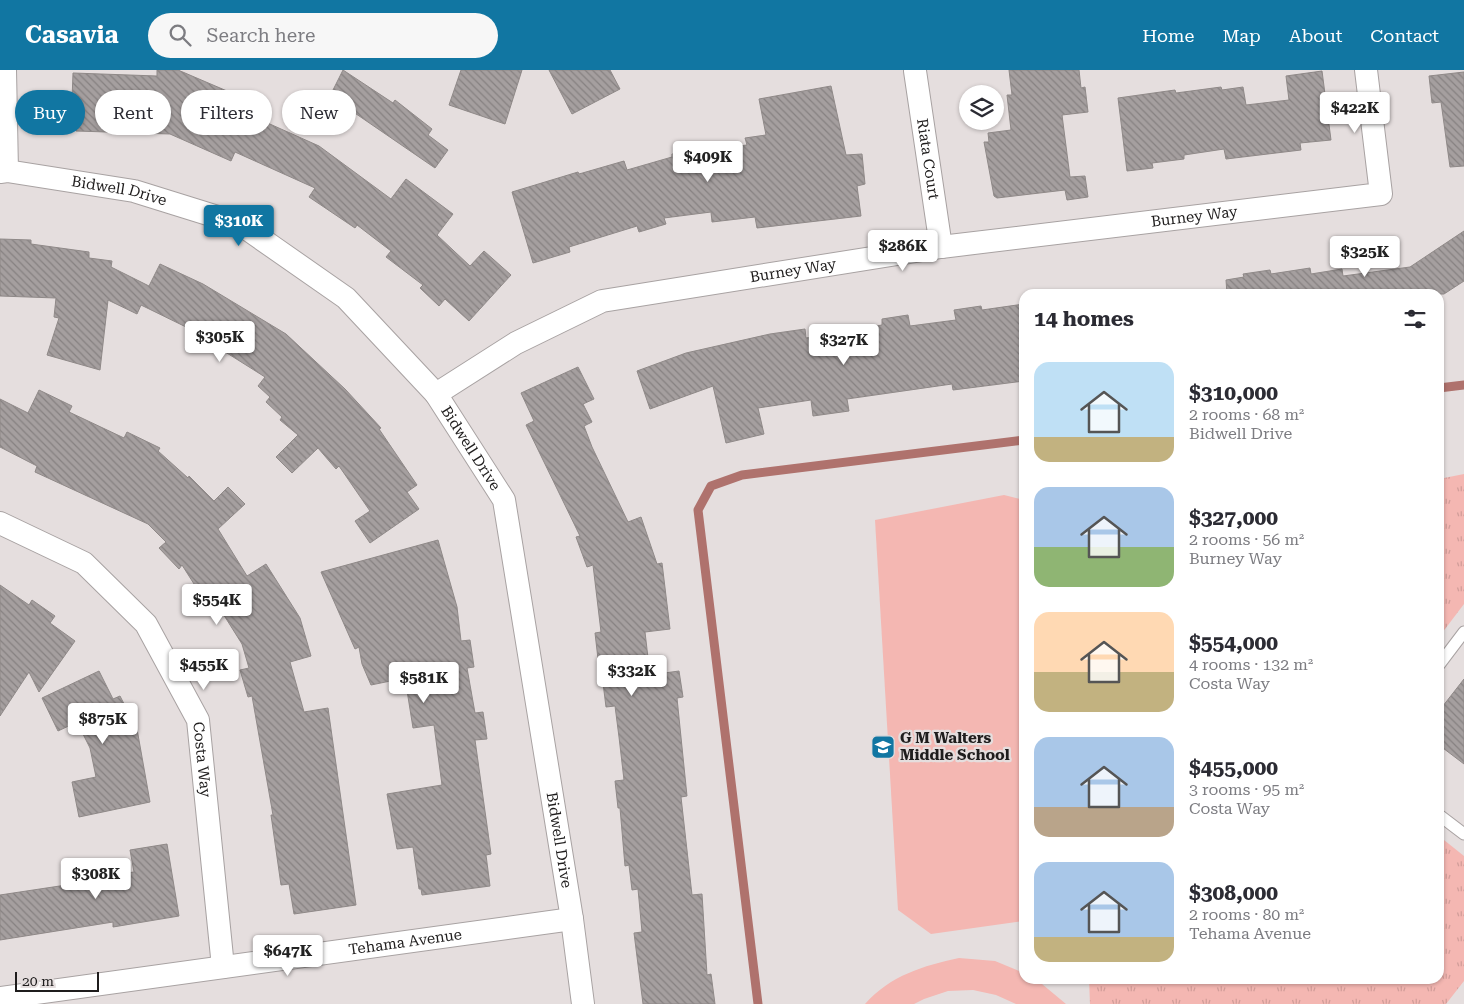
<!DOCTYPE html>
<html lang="en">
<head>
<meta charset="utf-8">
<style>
  :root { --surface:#fff; --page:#f7f7f7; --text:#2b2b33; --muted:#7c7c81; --accent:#1176a2 }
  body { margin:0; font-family:"Roboto Serif",serif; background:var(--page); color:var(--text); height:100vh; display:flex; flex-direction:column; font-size:19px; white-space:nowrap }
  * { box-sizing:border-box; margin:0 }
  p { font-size:16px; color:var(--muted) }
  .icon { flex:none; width:28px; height:28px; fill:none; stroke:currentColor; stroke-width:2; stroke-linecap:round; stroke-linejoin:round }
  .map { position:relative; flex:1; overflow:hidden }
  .side { position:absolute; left:1019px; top:219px; width:425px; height:695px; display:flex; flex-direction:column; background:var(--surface); border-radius:15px; box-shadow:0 1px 4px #0004 }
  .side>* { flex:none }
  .hud { position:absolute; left:15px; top:20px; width:475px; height:45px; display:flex; gap:10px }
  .buttons { position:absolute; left:959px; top:15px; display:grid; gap:10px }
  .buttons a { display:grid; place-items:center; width:45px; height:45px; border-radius:50%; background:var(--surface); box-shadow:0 1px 4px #0004; font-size:25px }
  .scale { position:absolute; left:15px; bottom:12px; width:84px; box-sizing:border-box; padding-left:5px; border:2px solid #1f1d1d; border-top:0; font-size:14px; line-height:18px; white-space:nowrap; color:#1f1d1d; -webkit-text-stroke:4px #e5dede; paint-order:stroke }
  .price { position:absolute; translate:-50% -42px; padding:0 11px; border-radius:5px; background:#fff; color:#222; font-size:16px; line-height:32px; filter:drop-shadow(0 1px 2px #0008) }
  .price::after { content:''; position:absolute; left:50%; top:30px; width:15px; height:11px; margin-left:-8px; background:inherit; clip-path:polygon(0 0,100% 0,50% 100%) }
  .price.selected { background:var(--accent); color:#fff }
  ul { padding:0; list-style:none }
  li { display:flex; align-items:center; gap:15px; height:125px; padding:0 15px }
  li span { display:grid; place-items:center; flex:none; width:140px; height:100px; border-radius:15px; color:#555 }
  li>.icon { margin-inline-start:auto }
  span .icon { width:60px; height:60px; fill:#fffc; stroke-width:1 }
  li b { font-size:21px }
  h2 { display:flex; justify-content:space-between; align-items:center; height:60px; padding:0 15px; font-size:21px }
  .tag { padding:0 18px; border-radius:22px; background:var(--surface); box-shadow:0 1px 4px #0004; font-size:18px; line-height:45px }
  .tag.selected { background:var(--accent); color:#fff }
  header { display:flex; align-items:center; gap:30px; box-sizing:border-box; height:70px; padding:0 25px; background:var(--accent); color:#fff }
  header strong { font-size:24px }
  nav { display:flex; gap:28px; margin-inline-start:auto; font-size:18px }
  .search { width:350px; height:45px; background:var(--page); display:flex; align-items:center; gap:12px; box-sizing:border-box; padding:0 18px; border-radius:28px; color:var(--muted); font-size:19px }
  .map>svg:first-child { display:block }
  .grass { fill:url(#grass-tufts) }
  .pitch { fill:#f4b7b2 }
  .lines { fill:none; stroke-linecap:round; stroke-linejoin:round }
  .stream { stroke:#af726d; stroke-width:9 }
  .building { fill:url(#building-back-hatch); stroke:#8f8988 }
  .lane-casing { stroke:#a8a2a2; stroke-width:13 }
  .street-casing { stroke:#a8a2a2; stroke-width:24 }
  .lane { stroke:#fff; stroke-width:11 }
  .street { stroke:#fff; stroke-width:22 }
  .labels { text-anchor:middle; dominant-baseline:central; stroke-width:4.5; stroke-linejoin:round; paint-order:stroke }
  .street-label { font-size:15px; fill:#1f1d1d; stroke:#e5dede }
  .poi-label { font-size:15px; font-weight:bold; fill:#1f1d1d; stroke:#e5dede; text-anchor:start }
</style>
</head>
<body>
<header>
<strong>Casavia</strong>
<div class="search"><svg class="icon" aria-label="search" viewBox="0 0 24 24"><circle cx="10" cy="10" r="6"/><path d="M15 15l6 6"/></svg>Search here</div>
<nav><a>Home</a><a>Map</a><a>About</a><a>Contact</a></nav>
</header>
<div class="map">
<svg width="1464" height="934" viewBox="0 0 1464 934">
  <defs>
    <pattern id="grass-tufts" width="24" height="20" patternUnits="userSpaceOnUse" patternTransform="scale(1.25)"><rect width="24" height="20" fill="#f4b7b2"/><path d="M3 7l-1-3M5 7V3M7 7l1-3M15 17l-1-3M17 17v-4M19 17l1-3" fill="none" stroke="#d19d99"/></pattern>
    <pattern id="building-back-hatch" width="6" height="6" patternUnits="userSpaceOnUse" patternTransform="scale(1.25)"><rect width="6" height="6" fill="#a59f9f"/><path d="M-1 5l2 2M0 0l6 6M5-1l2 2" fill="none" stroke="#868181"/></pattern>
  </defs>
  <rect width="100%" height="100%" fill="#e5dede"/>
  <g class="grass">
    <polygon points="1464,404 1464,534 1439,567 1439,409"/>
    <polygon points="1439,766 1464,786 1464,911 1446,934 1090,934 1089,909 1439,909"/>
  </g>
  <g class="pitch">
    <polygon points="1004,425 1024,430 1024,851 931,864 898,840 875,450"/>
    <path d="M 959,888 L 995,891 L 1024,903 L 1024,909 L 1036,909 L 1066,934 L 1016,934 L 996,925 L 973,920 L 948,921 L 924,929 L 914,934 L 865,934 C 891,905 923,896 959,888 Z"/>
  </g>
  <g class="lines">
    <g class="stream">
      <polyline points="1439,318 1464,315"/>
      <polyline points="758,934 698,440 711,416 742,405 1024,370"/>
    </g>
  </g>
  <g class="building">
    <polygon points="157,0 178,0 248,30 243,42 319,76 391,129 406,109 453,144 437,165 470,196 484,181 511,205 469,251 445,229 439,236 420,218 423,215 386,187 391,181 357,155 355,158 309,127 315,118 235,82 231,91 170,64 76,61 77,31 72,30 73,3 157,6"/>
    <polygon points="343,0 393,33 395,30 432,59 428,65 448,80 435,98 330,26"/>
    <polygon points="461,0 522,0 505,54 449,35"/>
    <polygon points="549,0 610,0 620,19 572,44"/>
    <polygon points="1009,0 1079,0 1081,18 1085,17 1088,42 1062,45 1070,107 1085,106 1088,127 1067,130 1065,120 997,128 994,126 984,72 989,72 988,63 1011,60 1007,25 1012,25"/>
    <polygon points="1322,1 1331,70 1300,73 1301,80 1226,89 1224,79 1184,85 1184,89 1152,93 1153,98 1127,101 1118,28 1175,20 1176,23 1221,17 1222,20 1243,17 1246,35 1289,30 1286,6"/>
    <polygon points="1464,2 1464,96 1450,97 1441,32 1432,33 1429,6"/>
    <polygon points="831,16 846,85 862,84 865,114 857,116 861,146 757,158 755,147 712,152 711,142 664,148 666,154 639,162 637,156 569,177 570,182 533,193 512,122 578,102 579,104 624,91 627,100 672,87 672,84 747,75 745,68 766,65 759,29"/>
    <polygon points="1464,161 1464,211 1444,224 1227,224 1226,210 1244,207 1243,204 1270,200 1271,204 1310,198 1311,204 1342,199 1343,206 1410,197"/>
    <polygon points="0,169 31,170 31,174 89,182 89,188 112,191 111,197 149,216 160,194 203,214 286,264 345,319 381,358 379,359 417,415 407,422 419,439 370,473 355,451 370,441 339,396 336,399 318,378 292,403 276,387 298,365 280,350 282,347 266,332 270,327 258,316 265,307 184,256 141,235 137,244 108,230 100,300 47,285 59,248 54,247 56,228 0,226"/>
    <polygon points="1024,234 1024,311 953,320 952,314 847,329 849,341 813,346 811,330 758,338 764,364 726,373 713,316 650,339 637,301 686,283 770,264 805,259 806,268 882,255 882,249 908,245 910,256 956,250 954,240 981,236 982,240"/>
    <polygon points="578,297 594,329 583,334 592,352 584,356 592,377 628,452 641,447 657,494 662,493 670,559 645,562 650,605 679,601 683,627 677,628 687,726 681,727 692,825 702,824 707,905 711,904 715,934 643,934 634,863 642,862 638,819 632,820 629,795 625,796 620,738 618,738 615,711 624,710 619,667 615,636 606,637 600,589 598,589 595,563 601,562 593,495 587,497 576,467 580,466 526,355 534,351 521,323"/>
    <polygon points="39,320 72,336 69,342 124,368 127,362 160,378 158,381 188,408 189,406 214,431 228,417 245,434 218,459 247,506 266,494 300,548 311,586 290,592 304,642 328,638 356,835 294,844 289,814 281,815 271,745 273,745 252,626 248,627 240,600 249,598 242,574 215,531 208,536 182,495 179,499 159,478 166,472 148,454 35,402 37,396 0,377 0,329 28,343"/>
    <polygon points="438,470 457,537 461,571 470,570 474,597 467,598 475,643 483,642 487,669 475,670 491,784 486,785 490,816 422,825 421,819 419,819 413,777 397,779 387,724 442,715 434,655 413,658 405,608 371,615 362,594 359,577 355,579 321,502"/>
    <polygon points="0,515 29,535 32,530 55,546 50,553 75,571 39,622 29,602 0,646"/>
    <polygon points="99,601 113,629 120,626 137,659 150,732 79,747 72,712 96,707 90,678 77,652 58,661 42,628"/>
    <polygon points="1464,609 1464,694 1439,675 1439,641"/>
    <polygon points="167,774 179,846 113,857 113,852 0,870 0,825 106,809 105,806 134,802 130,780"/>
  </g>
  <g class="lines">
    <g class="lane-casing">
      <g id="lane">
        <polyline points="1439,595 1464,562"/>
        <polyline points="1439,745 1464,764"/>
      </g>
    </g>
    <g class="street-casing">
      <g id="street">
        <polyline points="5,0 7,101"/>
        <path id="s1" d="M 915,1 L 941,177"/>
        <path id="s2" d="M 0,102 L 7,101 L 134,121 L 240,154 L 346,228 L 436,324 L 504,430 L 572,849 L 583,934"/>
        <path id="s3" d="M 436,324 L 516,273 L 602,231 L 941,177 L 1381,124 L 1366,0"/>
        <path id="s4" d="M 0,453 L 84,493 L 146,554 L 198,650 L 223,897"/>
        <path id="s5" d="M 0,928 L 572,849"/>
      </g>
    </g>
    <use href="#lane" class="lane"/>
    <use href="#street" class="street"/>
  </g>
  <defs>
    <g id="school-square" transform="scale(1.25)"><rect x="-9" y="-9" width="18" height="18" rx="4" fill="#1176a2" stroke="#e5dede"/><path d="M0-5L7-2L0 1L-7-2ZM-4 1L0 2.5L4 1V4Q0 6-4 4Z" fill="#fff"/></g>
  </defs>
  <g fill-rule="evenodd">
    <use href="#school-square" x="883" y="677"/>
  </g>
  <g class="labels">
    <g class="street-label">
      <text stroke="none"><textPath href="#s1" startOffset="89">Riata Court</textPath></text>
      <text stroke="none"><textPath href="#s2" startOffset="121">Bidwell Drive</textPath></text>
      <text stroke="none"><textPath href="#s3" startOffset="789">Burney Way</textPath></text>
      <text stroke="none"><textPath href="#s3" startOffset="384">Burney Way</textPath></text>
      <text stroke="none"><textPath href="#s2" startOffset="572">Bidwell Drive</textPath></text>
      <text stroke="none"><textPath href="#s4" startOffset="329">Costa Way</textPath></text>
      <text stroke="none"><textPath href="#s2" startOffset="978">Bidwell Drive</textPath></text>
      <text stroke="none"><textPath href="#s5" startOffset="409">Tehama Avenue</textPath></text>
    </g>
    <g class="poi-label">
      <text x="900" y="668">G M Walters<tspan x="900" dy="17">Middle School</tspan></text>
    </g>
  </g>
</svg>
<div class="buttons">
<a><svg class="icon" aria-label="layers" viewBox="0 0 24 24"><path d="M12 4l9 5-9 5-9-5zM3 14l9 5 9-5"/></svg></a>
</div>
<div class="scale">20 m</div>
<b class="price" style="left:1355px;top:64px">$422K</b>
<b class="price" style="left:708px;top:113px">$409K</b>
<b class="price selected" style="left:239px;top:177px">$310K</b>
<b class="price" style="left:903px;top:202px">$286K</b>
<b class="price" style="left:1365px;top:208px">$325K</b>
<b class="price" style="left:220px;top:293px">$305K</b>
<b class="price" style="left:844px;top:296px">$327K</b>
<b class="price" style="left:217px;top:556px">$554K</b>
<b class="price" style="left:204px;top:621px">$455K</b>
<b class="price" style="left:632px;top:627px">$332K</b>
<b class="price" style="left:424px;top:634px">$581K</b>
<b class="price" style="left:103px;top:675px">$875K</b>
<b class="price" style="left:96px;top:830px">$308K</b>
<b class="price" style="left:288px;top:907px">$647K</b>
<div class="hud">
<a class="tag selected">Buy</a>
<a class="tag">Rent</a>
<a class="tag">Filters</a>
<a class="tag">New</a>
</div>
<section class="side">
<h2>14 homes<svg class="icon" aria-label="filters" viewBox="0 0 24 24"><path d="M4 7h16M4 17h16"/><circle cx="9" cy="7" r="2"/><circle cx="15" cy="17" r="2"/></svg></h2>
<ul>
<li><span style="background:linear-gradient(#bfe0f5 75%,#c2b280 0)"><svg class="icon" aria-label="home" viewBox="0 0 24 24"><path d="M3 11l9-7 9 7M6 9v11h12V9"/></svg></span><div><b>$310,000</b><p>2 rooms · 68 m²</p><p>Bidwell Drive</p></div></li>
<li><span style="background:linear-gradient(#a9c7e8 60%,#8fb573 0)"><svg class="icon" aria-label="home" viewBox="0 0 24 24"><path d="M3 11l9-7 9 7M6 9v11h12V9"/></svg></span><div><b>$327,000</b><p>2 rooms · 56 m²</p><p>Burney Way</p></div></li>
<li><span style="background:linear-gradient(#ffd9b3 60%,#c2b280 0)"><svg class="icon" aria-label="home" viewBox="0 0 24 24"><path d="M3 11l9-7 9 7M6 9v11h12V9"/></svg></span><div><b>$554,000</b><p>4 rooms · 132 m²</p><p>Costa Way</p></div></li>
<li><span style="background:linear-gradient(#a9c7e8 70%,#b9a48a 0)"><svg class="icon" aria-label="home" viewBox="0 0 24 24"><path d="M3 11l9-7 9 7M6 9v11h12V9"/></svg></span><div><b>$455,000</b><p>3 rooms · 95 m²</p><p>Costa Way</p></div></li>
<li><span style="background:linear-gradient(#a9c7e8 75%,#c2b280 0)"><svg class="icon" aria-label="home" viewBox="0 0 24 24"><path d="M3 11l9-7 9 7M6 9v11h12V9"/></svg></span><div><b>$308,000</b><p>2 rooms · 80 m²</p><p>Tehama Avenue</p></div></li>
</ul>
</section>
</div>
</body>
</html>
